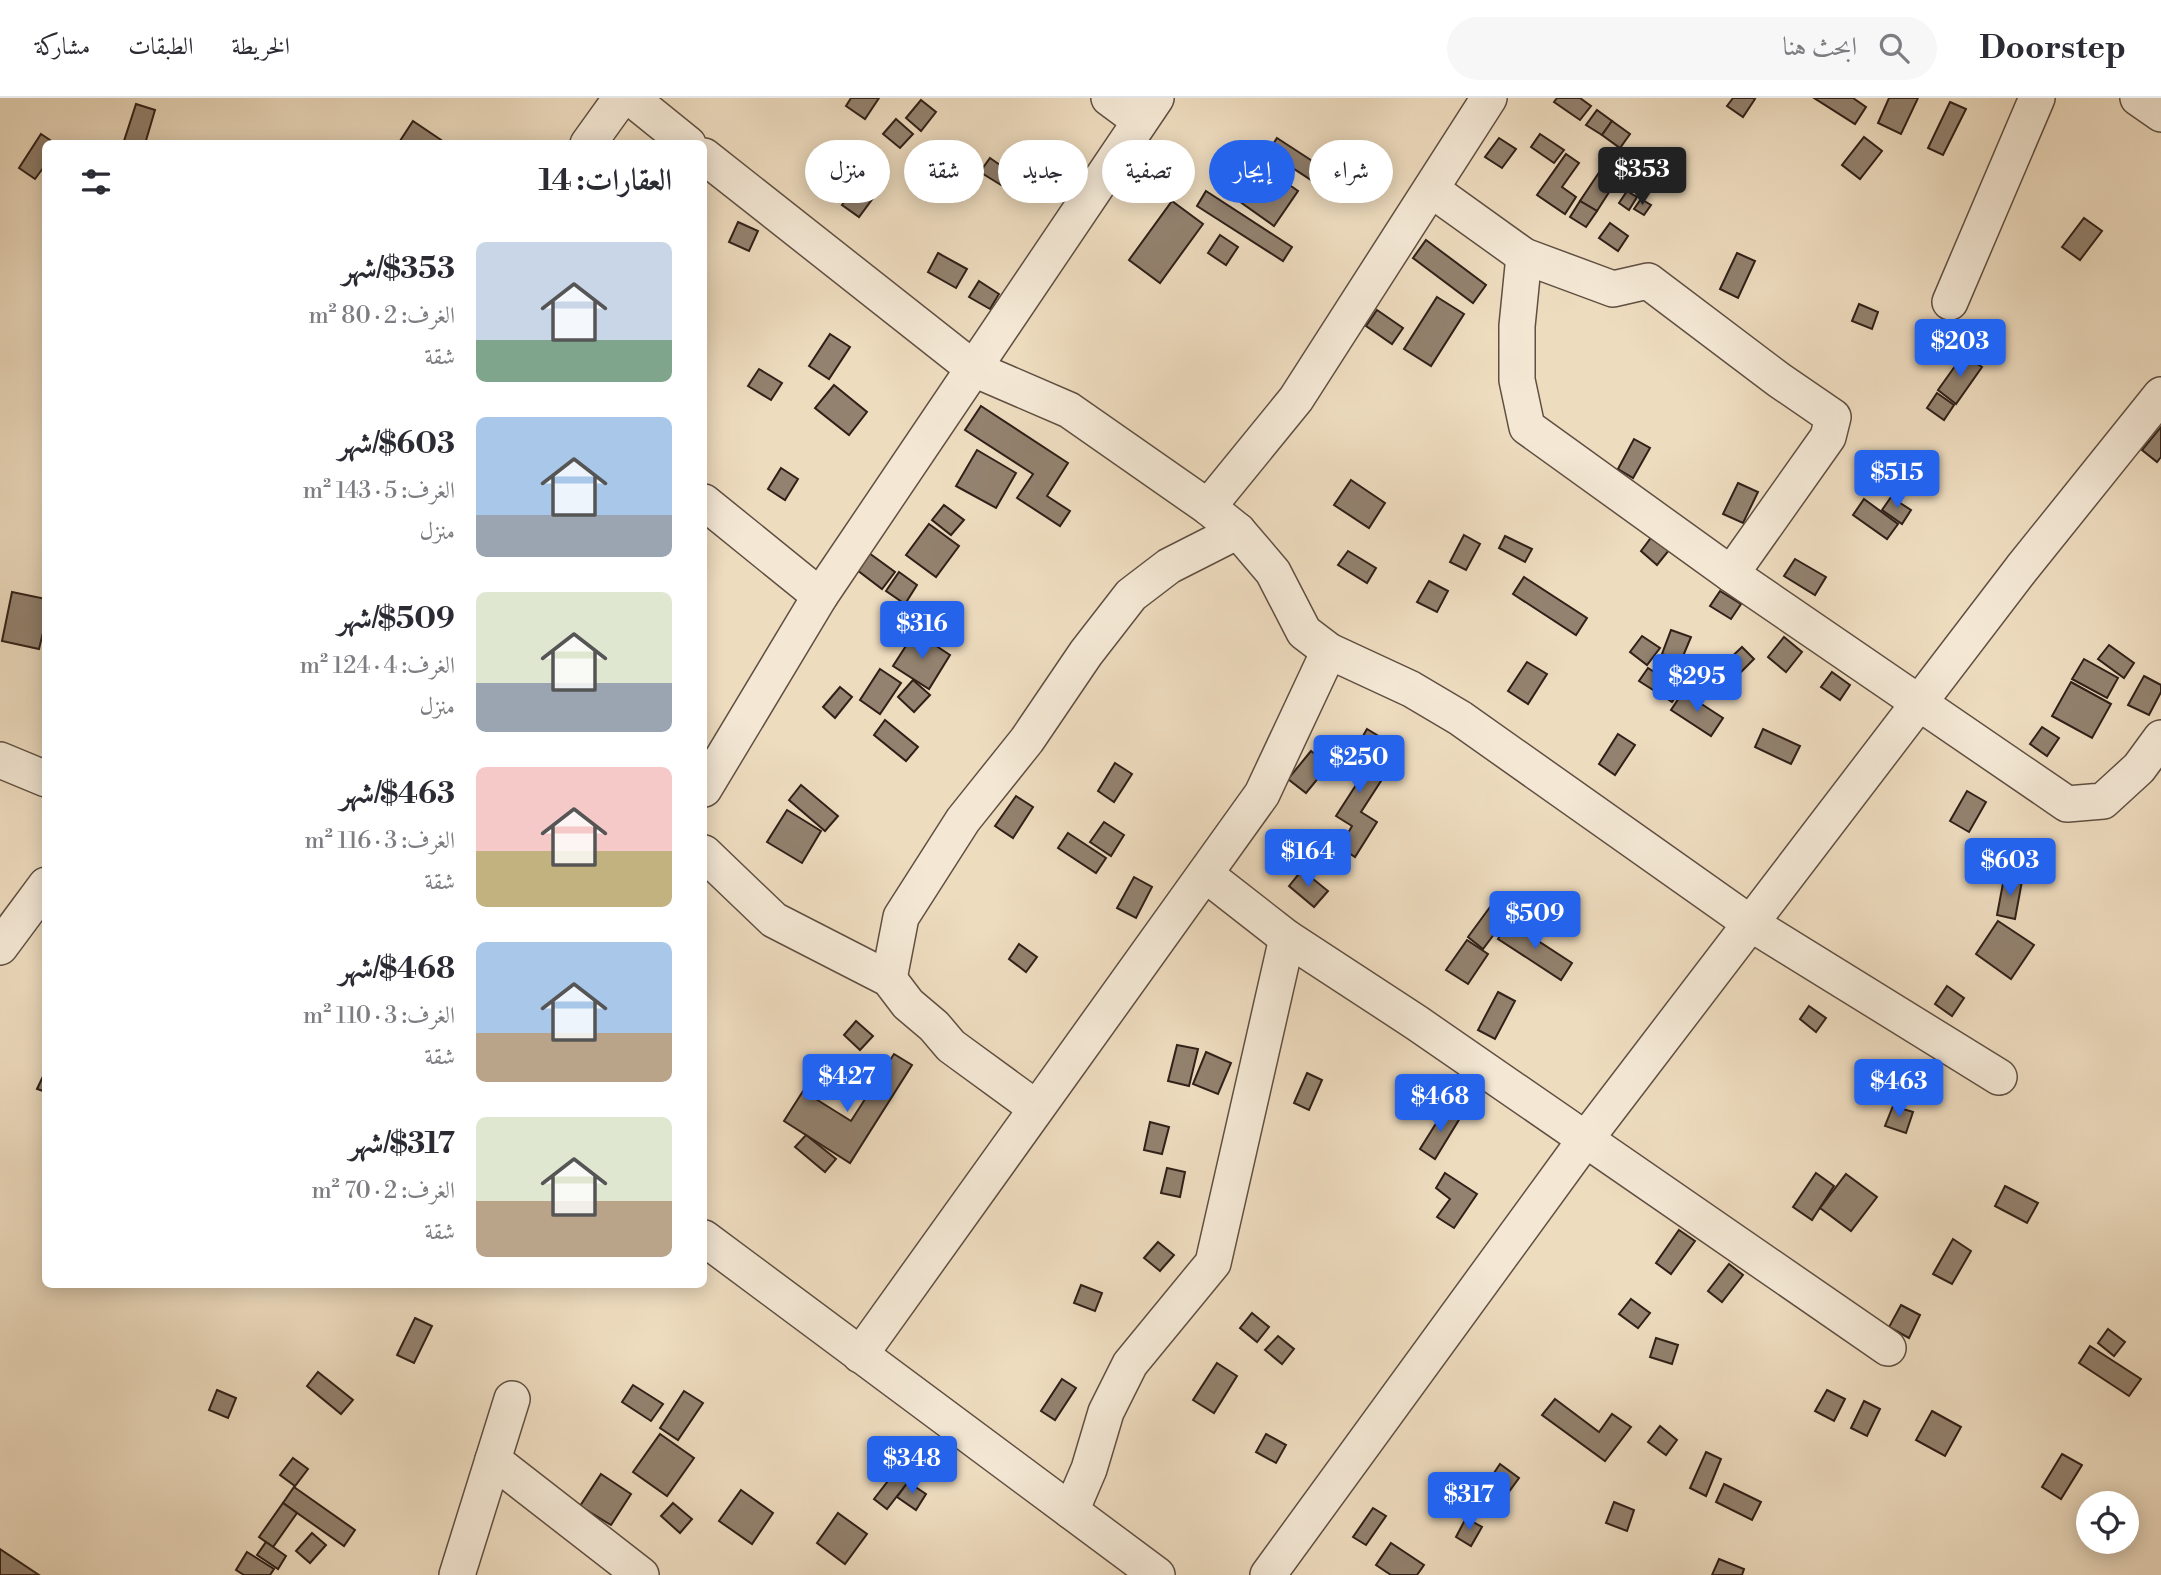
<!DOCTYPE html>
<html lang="ar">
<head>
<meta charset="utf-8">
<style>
  :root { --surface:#fff; --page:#f7f7f7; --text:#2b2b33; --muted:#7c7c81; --line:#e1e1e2; --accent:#2563eb }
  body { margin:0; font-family:"Libre Bodoni",Amiri,serif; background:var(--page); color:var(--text); direction:rtl; height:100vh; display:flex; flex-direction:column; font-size:26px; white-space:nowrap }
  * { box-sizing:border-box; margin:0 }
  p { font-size:23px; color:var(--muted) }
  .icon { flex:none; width:38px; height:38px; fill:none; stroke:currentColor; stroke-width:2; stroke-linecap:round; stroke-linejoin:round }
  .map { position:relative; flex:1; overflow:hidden; direction:ltr }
  .side { position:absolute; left:42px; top:42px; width:665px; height:1148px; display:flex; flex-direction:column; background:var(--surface); border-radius:10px; box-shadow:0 4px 18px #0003; direction:rtl }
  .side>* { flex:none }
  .hud { position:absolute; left:728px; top:42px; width:665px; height:63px; direction:rtl; display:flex; gap:14px }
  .buttons { position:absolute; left:2076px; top:1393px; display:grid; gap:14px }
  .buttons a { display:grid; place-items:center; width:63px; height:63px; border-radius:50%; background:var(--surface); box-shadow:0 4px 18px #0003; font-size:35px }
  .price { position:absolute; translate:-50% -60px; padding:0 16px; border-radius:7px; background:var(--accent); color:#fff; font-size:23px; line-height:46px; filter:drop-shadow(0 2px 4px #0008) }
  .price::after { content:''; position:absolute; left:50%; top:42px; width:21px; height:16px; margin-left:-10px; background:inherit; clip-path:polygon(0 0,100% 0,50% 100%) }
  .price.selected { background:#222; color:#fff }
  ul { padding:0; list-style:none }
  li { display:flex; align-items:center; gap:21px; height:175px; padding:0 35px }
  li span { display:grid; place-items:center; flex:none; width:196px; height:140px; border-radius:10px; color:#555 }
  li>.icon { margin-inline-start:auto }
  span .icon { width:84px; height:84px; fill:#fffc; stroke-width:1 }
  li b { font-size:30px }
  h2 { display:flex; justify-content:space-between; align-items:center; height:84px; padding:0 35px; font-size:30px }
  .chip { padding:0 24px; border-radius:32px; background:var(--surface); box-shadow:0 4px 18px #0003; font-size:24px; line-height:63px }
  .chip.selected { background:var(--accent); color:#fff }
  header { display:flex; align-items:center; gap:42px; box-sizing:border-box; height:98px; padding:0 35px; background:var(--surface); border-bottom:2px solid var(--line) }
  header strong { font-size:33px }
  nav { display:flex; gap:38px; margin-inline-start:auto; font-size:24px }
  .search { width:490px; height:63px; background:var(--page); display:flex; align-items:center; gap:18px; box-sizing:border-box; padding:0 24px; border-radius:38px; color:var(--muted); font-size:26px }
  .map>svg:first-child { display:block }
  .building { fill:#93826f; stroke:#302018; stroke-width:2 }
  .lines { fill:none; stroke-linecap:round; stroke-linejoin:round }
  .street-casing { stroke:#604f42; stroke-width:38 }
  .street { stroke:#f4e8d5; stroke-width:35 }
</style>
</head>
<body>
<header>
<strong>Doorstep</strong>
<div class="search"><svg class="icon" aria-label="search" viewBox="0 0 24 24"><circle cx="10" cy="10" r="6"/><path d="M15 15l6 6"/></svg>ابحث هنا</div>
<nav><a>الخريطة</a><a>الطبقات</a><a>مشاركة</a></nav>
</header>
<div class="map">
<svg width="2161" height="1477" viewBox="0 0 2161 1477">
  <rect width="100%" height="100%" fill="#eedcbf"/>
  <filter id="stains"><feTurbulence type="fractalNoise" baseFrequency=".00286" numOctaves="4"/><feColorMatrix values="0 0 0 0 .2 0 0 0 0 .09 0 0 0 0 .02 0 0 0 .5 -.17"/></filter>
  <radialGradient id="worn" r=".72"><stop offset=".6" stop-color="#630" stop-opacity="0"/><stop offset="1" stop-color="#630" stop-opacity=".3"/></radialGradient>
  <g class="building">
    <polygon points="851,0 879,0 865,21 846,8"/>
    <polygon points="1557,0 1580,0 1591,8 1580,22 1554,4"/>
    <polygon points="1733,0 1753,0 1755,1 1743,19 1727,8"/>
    <polygon points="1814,0 1853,0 1866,9 1855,26"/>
    <polygon points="1889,0 1918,0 1901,36 1878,25"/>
    <polygon points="921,2 936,14 921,33 906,20"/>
    <polygon points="1950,4 1966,11 1943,57 1928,50"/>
    <polygon points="136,6 155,12 145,46 124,43"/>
    <polygon points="1597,12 1612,23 1602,37 1586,27"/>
    <polygon points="896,21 913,36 900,50 883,36"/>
    <polygon points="413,23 447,46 398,46"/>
    <polygon points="1612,23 1630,36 1620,50 1602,37"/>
    <polygon points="41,36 56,46 46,46 46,66 35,81 19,70"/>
    <polygon points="1540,36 1564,52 1554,65 1531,49"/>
    <polygon points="1864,39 1882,53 1860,81 1842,67"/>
    <polygon points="1277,40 1340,81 1331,95 1268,54"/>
    <polygon points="1499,40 1516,51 1502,70 1485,59"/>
    <polygon points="1566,56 1579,65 1562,89 1576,99 1565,116 1537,97"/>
    <polygon points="990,60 1010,74 1001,87 980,74"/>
    <polygon points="1158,60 1178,71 1160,101 1140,89"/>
    <polygon points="1260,66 1298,93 1274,128 1236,101"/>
    <polygon points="1604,67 1620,77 1597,113 1580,103"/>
    <polygon points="865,76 882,88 859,119 842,107"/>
    <polygon points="1206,93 1292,149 1283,163 1197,108"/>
    <polygon points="1627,93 1637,99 1629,112 1619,105"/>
    <polygon points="1641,101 1651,107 1644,117 1634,111"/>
    <polygon points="1172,103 1203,126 1160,185 1129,162"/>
    <polygon points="1580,103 1597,113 1586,129 1570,119"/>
    <polygon points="2084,120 2102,133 2080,162 2062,149"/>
    <polygon points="738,124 758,133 749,153 729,144"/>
    <polygon points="1610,125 1628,138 1618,153 1599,140"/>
    <polygon points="1220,137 1238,149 1226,167 1208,155"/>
    <polygon points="1426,142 1486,187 1473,205 1413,160"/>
    <polygon points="938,155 967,171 956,190 928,174"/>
    <polygon points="1737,155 1755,163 1738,200 1720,191"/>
    <polygon points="979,183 999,196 990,211 969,199"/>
    <polygon points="1437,199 1464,216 1431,268 1404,251"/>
    <polygon points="1859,206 1878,214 1872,231 1852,223"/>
    <polygon points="1377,212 1403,230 1392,246 1366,228"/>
    <polygon points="830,236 850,249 829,281 809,268"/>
    <polygon points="1963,257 1982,269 1956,306 1938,292"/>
    <polygon points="759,271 782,285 771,302 748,288"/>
    <polygon points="834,287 867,314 849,337 815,310"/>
    <polygon points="1937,295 1954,307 1944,322 1927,310"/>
    <polygon points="981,308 1068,365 1047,398 1070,413 1060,428 1017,400 1033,376 965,332"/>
    <polygon points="2161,329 2161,359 2157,364 2142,352"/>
    <polygon points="1634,341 1650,350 1633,380 1618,371"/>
    <polygon points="977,352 1016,375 996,410 956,388"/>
    <polygon points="781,370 798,381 785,402 768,391"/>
    <polygon points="1351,382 1385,405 1369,430 1334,407"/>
    <polygon points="1738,385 1758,394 1743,425 1723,416"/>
    <polygon points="1891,399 1911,412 1902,426 1882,412"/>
    <polygon points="1864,401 1898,426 1887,441 1853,417"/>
    <polygon points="944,407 964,422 951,437 932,422"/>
    <polygon points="929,426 959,448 936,479 906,457"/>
    <polygon points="1464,437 1480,446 1466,472 1450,464"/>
    <polygon points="1653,437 1670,451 1657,467 1641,453"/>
    <polygon points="1505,438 1532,451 1525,464 1499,450"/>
    <polygon points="1348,453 1376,470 1367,485 1338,467"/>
    <polygon points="869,455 895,474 882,491 857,472"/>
    <polygon points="1795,461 1826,479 1815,497 1784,478"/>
    <polygon points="899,474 917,487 905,506 886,493"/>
    <polygon points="1524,479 1587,520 1576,537 1513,496"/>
    <polygon points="1429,483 1448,493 1437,514 1417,504"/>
    <polygon points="1720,493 1741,506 1731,521 1710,508"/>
    <polygon points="12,494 46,501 46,522 39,551 2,543"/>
    <polygon points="1671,532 1691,539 1681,563 1662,556"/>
    <polygon points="915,534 950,557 929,591 893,568"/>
    <polygon points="1642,538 1660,550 1647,567 1630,554"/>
    <polygon points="1784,539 1802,554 1786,574 1768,559"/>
    <polygon points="2109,547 2134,565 2124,580 2098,561"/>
    <polygon points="1742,549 1754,561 1732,583 1719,571"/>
    <polygon points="2084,561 2118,580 2107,600 2072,581"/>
    <polygon points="1527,564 1547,576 1528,606 1508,593"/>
    <polygon points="1648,570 1681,591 1672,604 1639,583"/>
    <polygon points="880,571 901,585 880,616 860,602"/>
    <polygon points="1832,574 1850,587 1840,602 1821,589"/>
    <polygon points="2144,578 2161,587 2161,594 2149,617 2128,607"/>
    <polygon points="913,582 930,597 914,614 898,599"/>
    <polygon points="2071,584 2111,606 2092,640 2052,618"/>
    <polygon points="840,589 852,599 835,620 823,609"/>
    <polygon points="1683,594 1723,620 1711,638 1671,612"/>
    <polygon points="885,622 918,649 906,663 874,637"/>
    <polygon points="2042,629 2059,640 2047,658 2030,646"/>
    <polygon points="1367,631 1397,649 1387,665 1358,647"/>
    <polygon points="1763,631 1800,648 1791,666 1755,649"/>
    <polygon points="1618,636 1635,647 1615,677 1599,666"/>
    <polygon points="1341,639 1390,669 1361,714 1377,724 1355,759 1340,749 1352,728 1336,718 1365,673 1332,652"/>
    <polygon points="1311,653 1329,667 1306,695 1288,681"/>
    <polygon points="1115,665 1132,676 1114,704 1098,693"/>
    <polygon points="801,687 838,718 825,733 789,702"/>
    <polygon points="1967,693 1986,704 1969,734 1950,723"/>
    <polygon points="1016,698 1033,709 1013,740 995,728"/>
    <polygon points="787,712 821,733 802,765 767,744"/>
    <polygon points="1104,724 1124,737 1111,758 1090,744"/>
    <polygon points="1068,735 1106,760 1096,775 1058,750"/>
    <polygon points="1302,772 1328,793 1314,809 1289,788"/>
    <polygon points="1134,779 1152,789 1136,820 1117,810"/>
    <polygon points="2004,780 2022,783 2015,821 1997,817"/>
    <polygon points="1490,809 1506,820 1483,851 1468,839"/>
    <polygon points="1998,823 2034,847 2011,881 1976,856"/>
    <polygon points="1509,824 1572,865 1561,882 1498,841"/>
    <polygon points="1467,842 1488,856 1468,886 1446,872"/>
    <polygon points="1019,846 1037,859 1026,874 1009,861"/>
    <polygon points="1947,888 1964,900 1952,918 1935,906"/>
    <polygon points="1498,894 1515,903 1495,941 1478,932"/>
    <polygon points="1809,908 1826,920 1816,934 1800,921"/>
    <polygon points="856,923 873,938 860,952 844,937"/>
    <polygon points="1177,947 1198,951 1189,988 1168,983"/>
    <polygon points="1206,954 1231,965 1218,996 1193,986"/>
    <polygon points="894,956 912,967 850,1065 784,1023 803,993 851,1023"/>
    <polygon points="46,972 46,994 37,991"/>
    <polygon points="1307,975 1322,982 1309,1012 1294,1005"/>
    <polygon points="1893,1008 1913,1014 1906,1035 1885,1028"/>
    <polygon points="1445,1011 1460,1020 1435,1061 1420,1051"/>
    <polygon points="1150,1024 1169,1029 1162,1056 1144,1052"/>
    <polygon points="806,1037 836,1061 825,1074 795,1049"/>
    <polygon points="1167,1070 1185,1074 1180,1099 1161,1095"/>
    <polygon points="1445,1075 1477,1096 1454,1130 1437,1119 1450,1101 1436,1090"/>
    <polygon points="1816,1075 1834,1088 1812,1122 1793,1109"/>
    <polygon points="1846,1076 1877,1099 1851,1133 1820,1110"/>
    <polygon points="2005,1088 2038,1105 2027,1125 1995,1108"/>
    <polygon points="1679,1132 1695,1143 1671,1176 1656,1165"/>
    <polygon points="1953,1141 1971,1153 1952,1186 1933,1176"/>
    <polygon points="1158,1144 1174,1157 1160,1173 1144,1160"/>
    <polygon points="1729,1166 1743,1177 1722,1204 1708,1193"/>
    <polygon points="1081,1187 1102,1195 1095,1213 1074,1205"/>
    <polygon points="1631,1201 1650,1215 1638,1230 1619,1216"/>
    <polygon points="1901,1207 1920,1217 1909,1240 1889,1229"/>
    <polygon points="1252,1215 1269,1229 1257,1244 1240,1230"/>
    <polygon points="415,1220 432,1228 414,1265 397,1257"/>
    <polygon points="2108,1231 2125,1244 2114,1258 2098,1245"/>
    <polygon points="1278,1238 1294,1251 1282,1266 1265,1252"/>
    <polygon points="1656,1240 1678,1247 1672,1266 1650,1259"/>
    <polygon points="2090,1248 2141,1281 2129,1298 2079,1265"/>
    <polygon points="1217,1265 1237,1278 1214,1315 1193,1302"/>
    <polygon points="318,1274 353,1302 341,1316 307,1288"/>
    <polygon points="1062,1281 1076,1290 1055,1322 1041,1313"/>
    <polygon points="633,1287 663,1306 651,1323 622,1304"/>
    <polygon points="217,1292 236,1300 228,1320 209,1312"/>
    <polygon points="1827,1292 1845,1301 1834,1323 1815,1313"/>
    <polygon points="684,1293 703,1305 678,1342 660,1330"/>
    <polygon points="1555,1301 1599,1334 1612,1316 1631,1329 1605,1363 1542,1317"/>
    <polygon points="1864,1303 1880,1311 1867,1338 1851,1330"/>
    <polygon points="1932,1313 1961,1329 1945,1358 1916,1342"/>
    <polygon points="1660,1328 1677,1342 1666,1357 1648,1344"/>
    <polygon points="660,1336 694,1360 667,1398 633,1374"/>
    <polygon points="1266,1336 1286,1347 1276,1365 1256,1354"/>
    <polygon points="1706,1354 1721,1361 1706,1398 1690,1390"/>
    <polygon points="2062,1356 2082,1367 2061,1401 2042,1389"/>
    <polygon points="293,1360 308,1371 295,1388 280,1377"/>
    <polygon points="1500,1366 1519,1380 1508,1395 1490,1381"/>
    <polygon points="895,1374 908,1384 887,1411 874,1401"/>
    <polygon points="601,1376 631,1396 611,1427 580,1408"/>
    <polygon points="908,1384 926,1396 916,1412 897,1399"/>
    <polygon points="1724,1386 1761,1404 1752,1422 1716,1404"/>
    <polygon points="294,1389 355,1432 344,1448 283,1405"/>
    <polygon points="741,1392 773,1415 752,1446 719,1423"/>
    <polygon points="1614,1404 1634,1412 1627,1433 1606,1425"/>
    <polygon points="283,1405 297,1415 273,1449 259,1439"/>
    <polygon points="673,1405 692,1421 680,1435 661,1418"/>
    <polygon points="1373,1410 1386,1418 1366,1447 1353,1439"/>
    <polygon points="838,1415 867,1436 845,1466 817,1445"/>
    <polygon points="1466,1420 1482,1429 1471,1448 1456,1439"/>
    <polygon points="312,1435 326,1447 310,1465 296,1453"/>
    <polygon points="266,1444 286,1458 278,1471 257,1457"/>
    <polygon points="1391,1445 1424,1467 1417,1477 1391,1477 1376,1467"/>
    <polygon points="0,1451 39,1477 0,1477"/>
    <polygon points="247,1454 274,1471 270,1477 244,1477 236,1472"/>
    <polygon points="1719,1461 1744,1471 1742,1477 1712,1477"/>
  </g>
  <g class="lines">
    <g class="street-casing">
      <g id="street">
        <polyline points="631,0 688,46"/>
        <polyline points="1109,0 1140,23"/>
        <polyline points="2138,0 2161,16"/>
        <polyline points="588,46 621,0"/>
        <polyline points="704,58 974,271 1069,312 1208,409 1238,433 1273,474 1304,534 1329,553 1411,591 1460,620 1750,825 1999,979"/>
        <polyline points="1432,92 1524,158 1613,191 1648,183 1779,282 1833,319 1828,339 1731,476"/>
        <polyline points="1524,158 1517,228 1517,282 1527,329 1731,476 2067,706 2103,703 2139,670 2161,640"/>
        <polyline points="1950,204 2037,0"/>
        <polyline points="704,404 820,498"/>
        <polyline points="1208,409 1296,301 1489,0"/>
        <polyline points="0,662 46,681"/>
        <polyline points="704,691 820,498 1156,0"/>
        <polyline points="704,755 774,822 889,881 908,906 934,928 951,948 1036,1010"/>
        <polyline points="1205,776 1287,840 1417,925 1888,1250"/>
        <polyline points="0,849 46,787"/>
        <polyline points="889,881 901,819 963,722 1027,642 1086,555 1131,497 1169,468 1238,433"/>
        <polyline points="704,1140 1157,1477"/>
        <polyline points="860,1257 1262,696 1329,553"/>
        <polyline points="493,1362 641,1477"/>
        <polyline points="1071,1413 1089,1371 1106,1314 1130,1266 1213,1165 1287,840"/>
        <polyline points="457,1477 512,1301"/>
        <polyline points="1268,1477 1585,1042 2022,470 2161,297"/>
      </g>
    </g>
    <use href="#street" class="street"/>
  </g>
  <rect width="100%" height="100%" filter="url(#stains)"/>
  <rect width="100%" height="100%" fill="url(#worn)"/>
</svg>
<div class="buttons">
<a><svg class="icon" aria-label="locate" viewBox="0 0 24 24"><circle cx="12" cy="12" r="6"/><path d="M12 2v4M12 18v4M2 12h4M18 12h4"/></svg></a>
</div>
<b class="price selected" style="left:1642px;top:109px">$353</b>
<b class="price" style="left:1960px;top:281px">$203</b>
<b class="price" style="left:1897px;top:412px">$515</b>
<b class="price" style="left:922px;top:563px">$316</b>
<b class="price" style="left:1697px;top:616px">$295</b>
<b class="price" style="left:1359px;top:697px">$250</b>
<b class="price" style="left:1308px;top:791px">$164</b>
<b class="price" style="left:2010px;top:800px">$603</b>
<b class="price" style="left:1535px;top:853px">$509</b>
<b class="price" style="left:847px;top:1016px">$427</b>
<b class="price" style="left:1899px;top:1021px">$463</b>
<b class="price" style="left:1440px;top:1036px">$468</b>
<b class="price" style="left:912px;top:1398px">$348</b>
<b class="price" style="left:1469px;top:1434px">$317</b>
<div class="hud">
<a class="chip">شراء</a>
<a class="chip selected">إيجار</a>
<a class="chip">تصفية</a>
<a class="chip">جديد</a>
<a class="chip">شقة</a>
<a class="chip">منزل</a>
</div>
<section class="side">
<h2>العقارات: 14<svg class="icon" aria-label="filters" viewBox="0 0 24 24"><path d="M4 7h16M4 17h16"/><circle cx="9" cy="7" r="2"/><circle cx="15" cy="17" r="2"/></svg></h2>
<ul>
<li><span style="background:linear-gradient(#c9d6e8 70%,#7fa58c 0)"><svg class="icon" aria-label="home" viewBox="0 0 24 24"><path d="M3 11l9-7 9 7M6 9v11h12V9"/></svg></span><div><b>$353/شهر</b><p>الغرف: 2 · 80 m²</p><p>شقة</p></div></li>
<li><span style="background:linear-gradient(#a9c7e8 70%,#9aa5b1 0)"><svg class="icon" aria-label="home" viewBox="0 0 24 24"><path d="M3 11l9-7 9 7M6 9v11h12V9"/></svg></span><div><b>$603/شهر</b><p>الغرف: 5 · 143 m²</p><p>منزل</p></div></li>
<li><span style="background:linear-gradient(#dfe7d0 65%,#9aa5b1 0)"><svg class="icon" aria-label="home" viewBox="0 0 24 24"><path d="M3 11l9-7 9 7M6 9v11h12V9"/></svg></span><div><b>$509/شهر</b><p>الغرف: 4 · 124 m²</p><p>منزل</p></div></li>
<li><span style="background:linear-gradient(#f6c9c9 60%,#c2b280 0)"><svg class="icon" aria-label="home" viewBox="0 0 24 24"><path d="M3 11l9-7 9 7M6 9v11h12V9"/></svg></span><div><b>$463/شهر</b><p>الغرف: 3 · 116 m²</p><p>شقة</p></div></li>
<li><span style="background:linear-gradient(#a9c7e8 65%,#b9a48a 0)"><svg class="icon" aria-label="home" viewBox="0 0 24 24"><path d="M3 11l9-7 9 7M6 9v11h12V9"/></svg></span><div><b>$468/شهر</b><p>الغرف: 3 · 110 m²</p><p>شقة</p></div></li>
<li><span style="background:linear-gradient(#dfe7d0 60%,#b9a48a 0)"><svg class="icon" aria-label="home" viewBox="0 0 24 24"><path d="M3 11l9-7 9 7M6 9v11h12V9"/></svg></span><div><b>$317/شهر</b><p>الغرف: 2 · 70 m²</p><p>شقة</p></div></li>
</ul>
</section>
</div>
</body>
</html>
